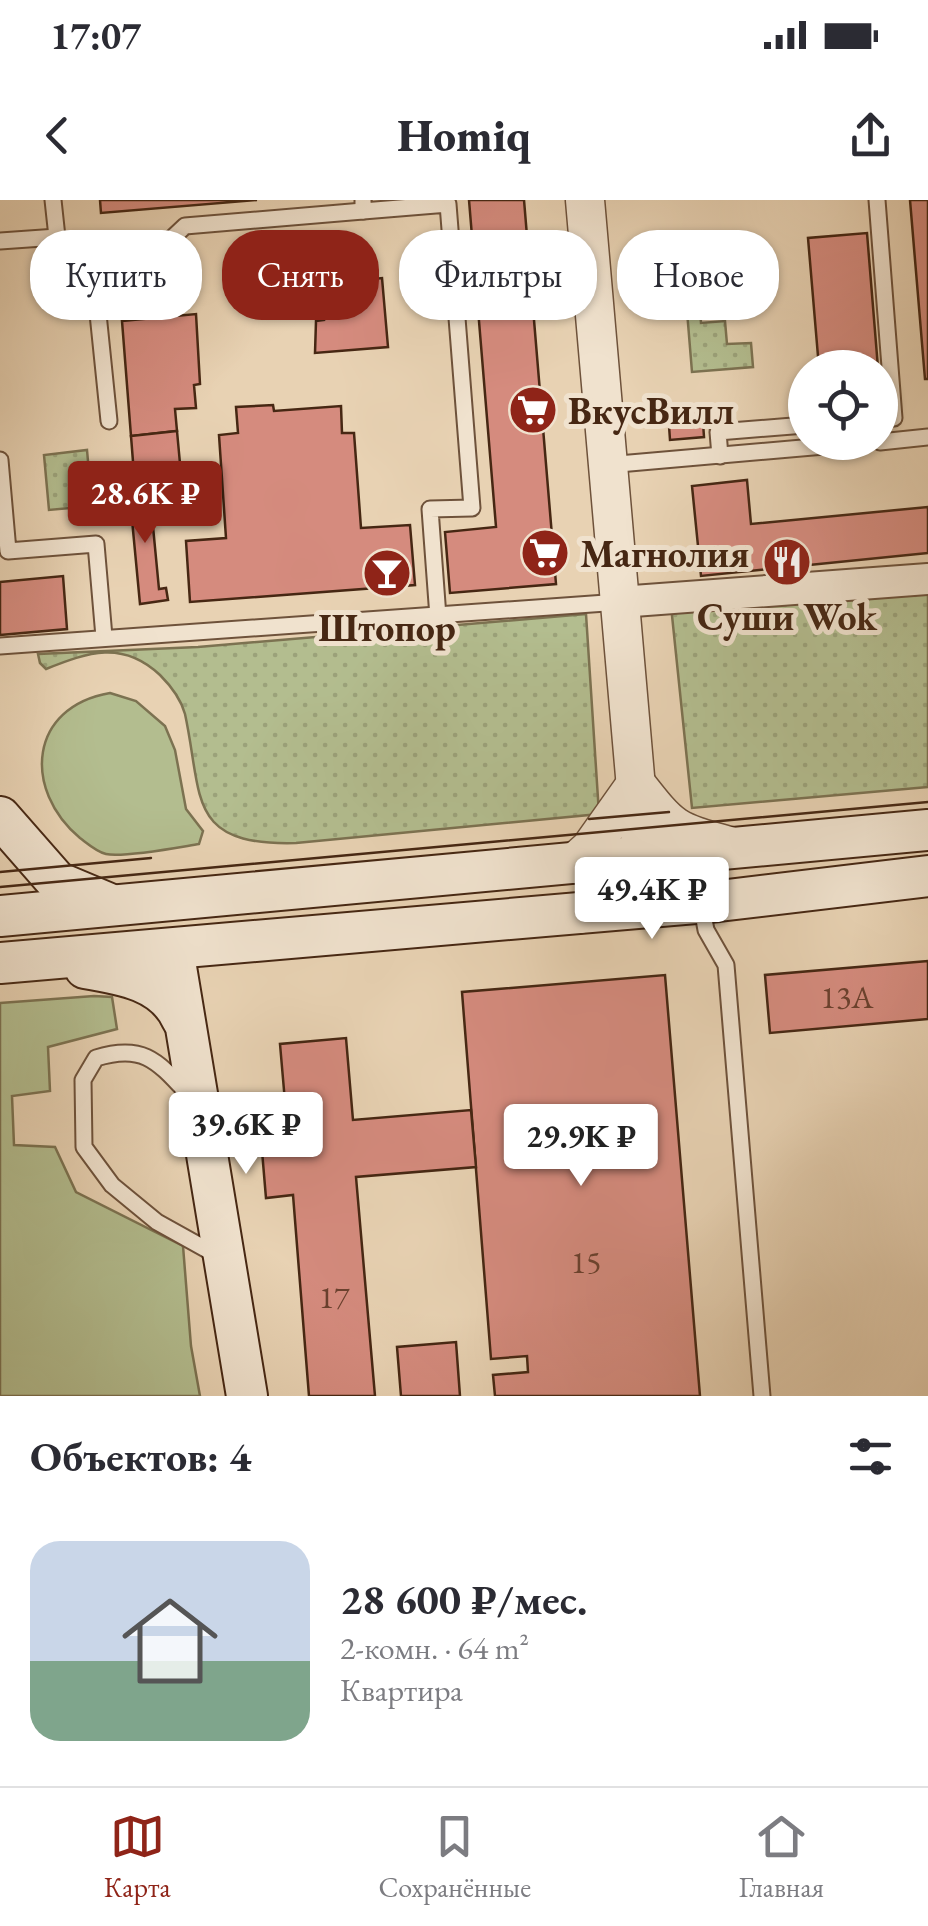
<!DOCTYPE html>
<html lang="ru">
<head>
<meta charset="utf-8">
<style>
  :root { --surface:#fff; --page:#f7f7f7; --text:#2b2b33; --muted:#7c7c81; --line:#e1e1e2; --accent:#8f2418 }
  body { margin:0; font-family:"EB Garamond",serif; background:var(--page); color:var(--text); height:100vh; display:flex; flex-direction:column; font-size:38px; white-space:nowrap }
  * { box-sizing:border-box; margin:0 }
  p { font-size:32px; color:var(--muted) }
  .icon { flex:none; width:55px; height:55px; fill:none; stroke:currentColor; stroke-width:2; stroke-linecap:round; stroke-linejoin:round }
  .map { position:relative; height:1196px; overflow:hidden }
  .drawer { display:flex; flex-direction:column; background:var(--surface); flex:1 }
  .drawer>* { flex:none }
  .banner { position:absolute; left:30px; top:30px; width:870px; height:90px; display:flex; gap:20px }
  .buttons { position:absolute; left:788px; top:150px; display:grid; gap:20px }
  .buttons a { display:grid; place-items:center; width:110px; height:110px; border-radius:50%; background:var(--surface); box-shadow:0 2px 8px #0004; font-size:50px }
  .price { position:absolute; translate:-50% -85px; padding:0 22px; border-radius:10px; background:#fff; color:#222; font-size:32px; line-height:65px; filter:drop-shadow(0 2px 5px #0008) }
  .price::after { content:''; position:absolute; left:50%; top:60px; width:30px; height:22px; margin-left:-15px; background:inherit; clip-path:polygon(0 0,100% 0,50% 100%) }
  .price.on { background:var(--accent); color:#fff }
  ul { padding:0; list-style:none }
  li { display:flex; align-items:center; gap:30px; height:250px; padding:0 30px }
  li+li { border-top:2px solid var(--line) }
  li span { display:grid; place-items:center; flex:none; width:280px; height:200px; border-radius:30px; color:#555 }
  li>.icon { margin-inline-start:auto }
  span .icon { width:120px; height:120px; fill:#fffc; stroke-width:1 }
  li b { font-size:42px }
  h2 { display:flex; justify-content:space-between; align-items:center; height:120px; padding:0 30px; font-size:42px }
  .tag { padding:0 35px; border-radius:40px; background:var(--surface); box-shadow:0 2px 8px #0004; font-size:35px; line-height:90px }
  .tag.on { background:var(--accent); color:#fff }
  .status { display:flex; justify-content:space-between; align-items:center; height:70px; padding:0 50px; background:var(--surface); direction:ltr }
  .status svg { height:28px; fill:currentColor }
  header { display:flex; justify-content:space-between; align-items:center; height:130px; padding:0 30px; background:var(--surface); font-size:45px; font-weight:800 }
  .dock { display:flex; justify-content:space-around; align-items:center; height:140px; border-top:2px solid var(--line); background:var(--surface); font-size:28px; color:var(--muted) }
  .dock a { display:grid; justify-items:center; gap:5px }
  .dock .on { color:var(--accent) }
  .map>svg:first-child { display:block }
  .grass { fill:#b3bd8f; stroke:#7c7251; stroke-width:2.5 }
  .park { fill:url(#park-dots); stroke:#7c7251; stroke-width:2.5 }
  .building { fill:#d58b7e; stroke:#462713; stroke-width:2.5 }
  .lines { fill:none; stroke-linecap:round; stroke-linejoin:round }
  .service-casing { stroke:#6e523b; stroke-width:19 }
  .minor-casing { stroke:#6e523b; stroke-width:34 }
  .tertiary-casing { stroke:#6e523b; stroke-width:41 }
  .secondary-casing { stroke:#462713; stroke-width:44 }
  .service { stroke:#f0e2ce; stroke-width:15 }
  .minor { stroke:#f0e2ce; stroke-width:30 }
  .tertiary { stroke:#f0e2ce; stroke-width:38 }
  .secondary { stroke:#f0e2ce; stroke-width:40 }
  .tram { stroke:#462713; stroke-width:2.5 }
  .labels { text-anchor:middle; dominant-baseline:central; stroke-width:10; stroke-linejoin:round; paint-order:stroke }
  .number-label { font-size:32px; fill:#6a402e }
  .poi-label { font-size:38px; font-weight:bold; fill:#462713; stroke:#f0e2ce; text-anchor:start }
</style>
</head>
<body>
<div class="status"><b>17:07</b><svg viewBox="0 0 49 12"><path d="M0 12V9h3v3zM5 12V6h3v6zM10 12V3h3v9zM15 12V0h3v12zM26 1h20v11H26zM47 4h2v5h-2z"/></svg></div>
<header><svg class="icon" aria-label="back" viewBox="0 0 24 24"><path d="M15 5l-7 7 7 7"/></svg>Homiq<svg class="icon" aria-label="share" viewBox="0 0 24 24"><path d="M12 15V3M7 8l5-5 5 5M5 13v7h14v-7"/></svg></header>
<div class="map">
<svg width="928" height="1196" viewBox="0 0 928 1196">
  <defs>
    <pattern id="park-dots" width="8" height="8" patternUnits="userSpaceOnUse" patternTransform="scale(2.5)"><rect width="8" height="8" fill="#b3bd8f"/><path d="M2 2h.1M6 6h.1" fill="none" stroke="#9ba27a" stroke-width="1.8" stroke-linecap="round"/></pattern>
  </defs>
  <rect width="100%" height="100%" fill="#e8d2b3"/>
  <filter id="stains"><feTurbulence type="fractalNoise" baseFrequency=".002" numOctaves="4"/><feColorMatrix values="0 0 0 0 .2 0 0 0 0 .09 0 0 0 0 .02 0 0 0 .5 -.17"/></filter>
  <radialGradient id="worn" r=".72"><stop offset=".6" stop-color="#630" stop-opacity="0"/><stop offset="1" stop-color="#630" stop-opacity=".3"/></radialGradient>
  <g class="grass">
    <path d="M 110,493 L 136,501 L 165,526 L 175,550 L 186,609 L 203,631 L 199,644 C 180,647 123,658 106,654 C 97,652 88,644 80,638 C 22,589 29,507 110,493 Z"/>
    <polygon points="94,796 112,797 117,829 48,847 50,891 12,896 14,945 55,947 76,992 183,1046 191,1146 200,1196 0,1196 0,803"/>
  </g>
  <g class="park">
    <polygon points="700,110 701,123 725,121 727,144 751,143 753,167 692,172 687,111"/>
    <polygon points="87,250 92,306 49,310 44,255"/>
    <polygon points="928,385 928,587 692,608 671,406"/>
    <path d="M 586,414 L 599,614 L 296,643 C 186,646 203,597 185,514 C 181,499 171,486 160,475 C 123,440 88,452 46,469 L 40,463 L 38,454 L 198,447 Z"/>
  </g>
  <g class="building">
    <polygon points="100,0 257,0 101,13"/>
    <polygon points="469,0 524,0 556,384 450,393 445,332 496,327"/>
    <polygon points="910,0 928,0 928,179 925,179"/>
    <polygon points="867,33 878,168 819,168 808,38"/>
    <polygon points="680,59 683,97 659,99 656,61"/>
    <polygon points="382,78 388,147 315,153 316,121 324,120 323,103 315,104 314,85"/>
    <polygon points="196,114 200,184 194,185 196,208 175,209 177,231 131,236 122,121"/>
    <polygon points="273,205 274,211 341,206 342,233 354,233 361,328 410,325 415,385 190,402 186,341 226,338 219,235 238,233 236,207"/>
    <polygon points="702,208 704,237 670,240 668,211"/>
    <polygon points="177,231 184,307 152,310 149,285 135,287 131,236"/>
    <polygon points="747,280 751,324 928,307 928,353 701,376 692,286"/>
    <polygon points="149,285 159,389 166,388 168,400 140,404 129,288"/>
    <polygon points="63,376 67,429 0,435 0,382"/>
    <polygon points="928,761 928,819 770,833 765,775"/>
    <polygon points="665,775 700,1196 495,1196 493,1175 528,1172 527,1156 491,1159 462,792"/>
    <polygon points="346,838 353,920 471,910 476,967 356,977 375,1196 309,1196 293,995 266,998 260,927 287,925 280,844"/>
    <polygon points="456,1142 460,1196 401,1196 397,1147"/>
  </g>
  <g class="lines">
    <g class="service-casing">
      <g id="service">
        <polyline points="53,0 57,37 93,65 151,58 185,26 363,11"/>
        <polyline points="363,0 363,11 448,4 472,308 430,309 438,417"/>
        <polyline points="877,0 894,218 880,219"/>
        <polyline points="0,41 57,37"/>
        <polyline points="93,65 109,221"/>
        <polyline points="880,242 928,237"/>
        <polyline points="720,256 718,232 805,225"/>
        <polyline points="0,260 8,351 96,344 104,437"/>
        <polyline points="607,265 870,242"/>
        <polyline points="0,446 620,402"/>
        <polyline points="701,703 706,730 726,765 762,1196"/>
        <path d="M 186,892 C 156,859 141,844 96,858 L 83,880 L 84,947 L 112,985 L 157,1022 L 220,1057"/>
      </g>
    </g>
    <g class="minor-casing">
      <polyline id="minor" points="620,402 928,379"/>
    </g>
    <g class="tertiary-casing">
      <g id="tertiary">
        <polyline points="585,0 642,657"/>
        <path d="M 636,584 C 672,630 673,631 730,646"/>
        <polyline points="642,657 663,680 719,701"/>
        <polyline points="573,664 590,649 636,584"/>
        <polyline points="579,714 614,691 642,657"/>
      </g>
    </g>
    <g class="secondary-casing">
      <g id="secondary">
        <polyline points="0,617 57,682 107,703"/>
        <polyline points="0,716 928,630"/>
        <polyline points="173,749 247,1196"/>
        <polyline points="0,763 719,701 928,676"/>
        <path d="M 85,768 C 122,774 165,781 182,819"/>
      </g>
    </g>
    <use href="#service" class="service"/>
    <use href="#minor" class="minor"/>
    <use href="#tertiary" class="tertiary"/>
    <use href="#secondary" class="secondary"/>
    <g class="tram">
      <polyline points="589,619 669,612"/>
      <polyline points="0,672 151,658"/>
      <polyline points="0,687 928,602"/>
    </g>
  </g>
  <defs>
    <g id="supermarket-disc" transform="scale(2.5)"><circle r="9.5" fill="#8f2418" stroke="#f0e2ce"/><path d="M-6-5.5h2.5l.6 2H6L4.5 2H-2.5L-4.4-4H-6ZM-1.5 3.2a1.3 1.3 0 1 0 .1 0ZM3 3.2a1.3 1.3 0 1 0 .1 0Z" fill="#fff"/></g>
    <g id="restaurant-disc" transform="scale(2.5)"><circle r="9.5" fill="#8f2418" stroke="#f0e2ce"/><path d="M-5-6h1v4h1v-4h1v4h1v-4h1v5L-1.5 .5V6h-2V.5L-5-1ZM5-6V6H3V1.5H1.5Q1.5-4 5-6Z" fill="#fff"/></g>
    <g id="bar-disc" transform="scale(2.5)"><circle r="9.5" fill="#8f2418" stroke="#f0e2ce"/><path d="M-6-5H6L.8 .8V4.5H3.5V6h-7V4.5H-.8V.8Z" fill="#fff"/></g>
  </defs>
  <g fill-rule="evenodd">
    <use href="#supermarket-disc" x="533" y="210"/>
    <use href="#supermarket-disc" x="545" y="353"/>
    <use href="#restaurant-disc" x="787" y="362"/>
    <use href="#bar-disc" x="387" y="373"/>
  </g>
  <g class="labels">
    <g class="number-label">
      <text x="847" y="797">13А</text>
      <text x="586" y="1062">15</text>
      <text x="334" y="1097">17</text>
    </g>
    <g class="poi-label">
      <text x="568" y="210">ВкусВилл</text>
      <text x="580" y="353">Магнолия</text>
      <text x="787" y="416" text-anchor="middle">Суши Wok</text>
      <text x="387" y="427" text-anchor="middle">Штопор</text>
    </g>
  </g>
  <rect width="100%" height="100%" filter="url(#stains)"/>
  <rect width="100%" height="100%" fill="url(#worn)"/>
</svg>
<div class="buttons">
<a><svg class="icon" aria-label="locate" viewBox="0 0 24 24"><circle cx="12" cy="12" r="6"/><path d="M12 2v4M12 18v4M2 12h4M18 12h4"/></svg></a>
</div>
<b class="price on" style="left:145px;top:346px">28.6K ₽</b>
<b class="price" style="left:652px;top:742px">49.4K ₽</b>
<b class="price" style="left:246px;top:977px">39.6K ₽</b>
<b class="price" style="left:581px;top:989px">29.9K ₽</b>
<div class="banner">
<a class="tag">Купить</a>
<a class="tag on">Снять</a>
<a class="tag">Фильтры</a>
<a class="tag">Новое</a>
</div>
</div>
<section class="drawer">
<h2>Объектов: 4<svg class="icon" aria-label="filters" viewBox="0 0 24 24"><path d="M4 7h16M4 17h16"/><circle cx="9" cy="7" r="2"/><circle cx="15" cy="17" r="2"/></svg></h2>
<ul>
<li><span style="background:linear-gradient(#c9d6e8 60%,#7fa58c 0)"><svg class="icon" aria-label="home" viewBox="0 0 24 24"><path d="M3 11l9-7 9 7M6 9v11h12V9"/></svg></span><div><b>28 600 ₽/мес.</b><p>2-комн. · 64 m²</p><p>Квартира</p></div></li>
</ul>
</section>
<nav class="dock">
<a class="on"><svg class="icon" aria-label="map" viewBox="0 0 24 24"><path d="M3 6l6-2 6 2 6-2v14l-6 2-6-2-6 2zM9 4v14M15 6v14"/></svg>Карта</a>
<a><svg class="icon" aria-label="saved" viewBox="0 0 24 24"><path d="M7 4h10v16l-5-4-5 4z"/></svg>Сохранённые</a>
<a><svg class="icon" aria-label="home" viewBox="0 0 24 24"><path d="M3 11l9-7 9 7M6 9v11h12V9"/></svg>Главная</a>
</nav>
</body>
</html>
